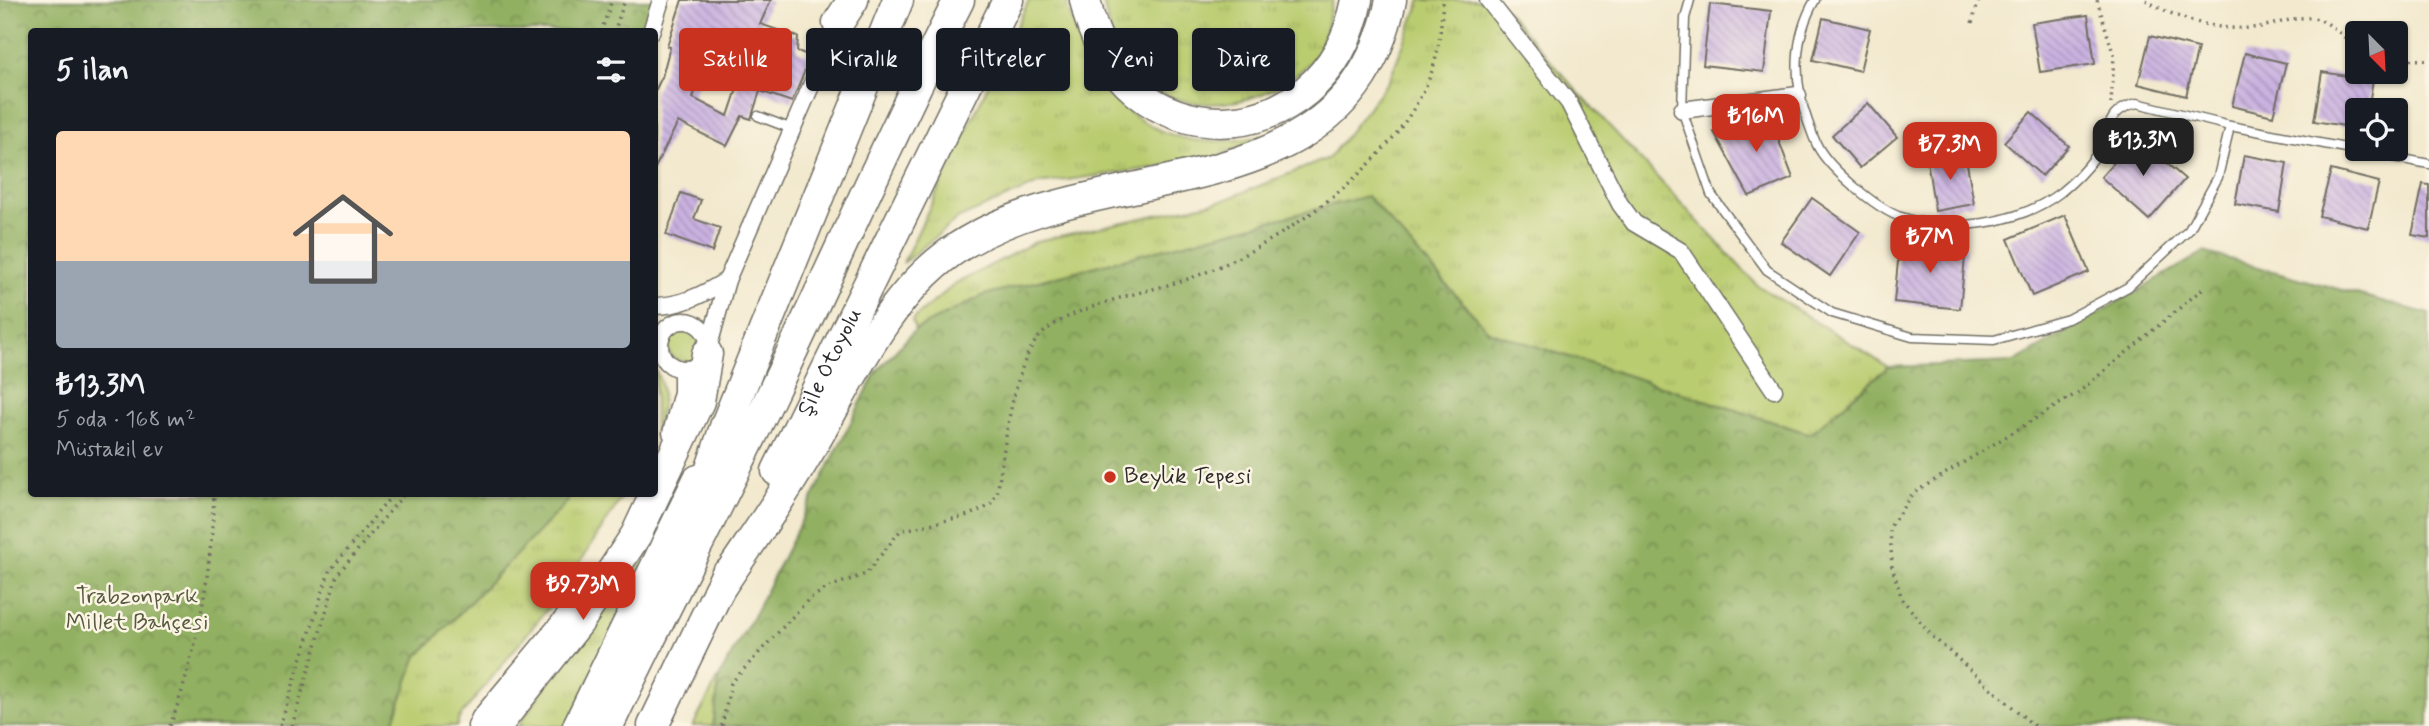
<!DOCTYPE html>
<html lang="tr">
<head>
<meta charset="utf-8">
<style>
  :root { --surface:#171b24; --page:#242831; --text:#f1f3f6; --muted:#9ea1a6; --accent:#c8321e }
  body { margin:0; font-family:Mynerve,sans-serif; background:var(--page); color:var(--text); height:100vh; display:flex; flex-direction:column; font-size:26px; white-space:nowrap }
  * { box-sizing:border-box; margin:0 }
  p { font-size:23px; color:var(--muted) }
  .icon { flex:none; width:38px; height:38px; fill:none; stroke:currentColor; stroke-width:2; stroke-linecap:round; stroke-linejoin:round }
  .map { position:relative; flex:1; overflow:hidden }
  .panel { position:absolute; left:28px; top:28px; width:630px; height:469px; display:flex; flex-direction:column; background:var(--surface); border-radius:7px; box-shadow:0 2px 5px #0004 }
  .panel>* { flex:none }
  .guide { position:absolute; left:679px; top:28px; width:665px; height:63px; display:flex; gap:14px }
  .needle { width:46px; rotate:156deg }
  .buttons { position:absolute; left:2345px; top:21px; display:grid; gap:14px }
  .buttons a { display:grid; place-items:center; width:63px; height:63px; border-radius:7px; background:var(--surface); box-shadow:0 2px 5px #0004; font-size:35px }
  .price { position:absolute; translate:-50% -60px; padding:0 16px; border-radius:14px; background:var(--accent); color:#fff; font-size:23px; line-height:46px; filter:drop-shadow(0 2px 4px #0008) }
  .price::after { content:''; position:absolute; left:50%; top:42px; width:21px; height:16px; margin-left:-10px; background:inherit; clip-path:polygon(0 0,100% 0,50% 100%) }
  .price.on { background:#222; color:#fff }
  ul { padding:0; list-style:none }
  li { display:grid; align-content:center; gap:14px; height:371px; padding:0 28px }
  li span { display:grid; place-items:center; height:217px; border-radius:7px; color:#555 }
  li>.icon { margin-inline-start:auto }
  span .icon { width:126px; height:126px; fill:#fffc; stroke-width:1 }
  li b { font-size:30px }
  h2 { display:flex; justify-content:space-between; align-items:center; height:84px; padding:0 28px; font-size:30px }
  .pill { padding:0 24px; border-radius:7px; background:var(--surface); box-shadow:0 2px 5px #0004; font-size:24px; line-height:63px }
  .pill.on { background:var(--accent); color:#fff }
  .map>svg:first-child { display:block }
  .grass { fill:url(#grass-tufts); stroke:#727c4d; stroke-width:2 }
  .forest { fill:url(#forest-crowns); stroke:#5e6e46; stroke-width:2 }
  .building { fill:url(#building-back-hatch); fill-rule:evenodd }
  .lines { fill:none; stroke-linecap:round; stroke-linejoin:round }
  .lane-casing { stroke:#716e64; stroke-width:11 }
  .street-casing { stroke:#716e64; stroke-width:19 }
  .highway-casing { stroke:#716e64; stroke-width:33 }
  .path { stroke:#716e64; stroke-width:3.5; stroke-dasharray:2 5; stroke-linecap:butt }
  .lane { stroke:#fff; stroke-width:8 }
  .street { stroke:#fff; stroke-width:16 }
  .highway { stroke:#fff; stroke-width:30 }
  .poi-dot { fill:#c8321e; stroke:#fcf5e5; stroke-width:2.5 }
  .labels { text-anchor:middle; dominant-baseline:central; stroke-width:5; stroke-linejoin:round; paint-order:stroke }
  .street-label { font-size:23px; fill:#2b2b2b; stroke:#fcf5e5 }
  .poi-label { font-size:23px; fill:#2b2b2b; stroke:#fcf5e5; text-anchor:start }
  .park-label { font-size:23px; fill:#565b3f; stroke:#fcf5e5 }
</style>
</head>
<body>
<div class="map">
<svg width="2429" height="726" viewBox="0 0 2429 726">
  <defs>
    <pattern id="grass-tufts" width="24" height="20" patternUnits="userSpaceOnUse" patternTransform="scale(1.75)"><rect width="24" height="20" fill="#b9cc6f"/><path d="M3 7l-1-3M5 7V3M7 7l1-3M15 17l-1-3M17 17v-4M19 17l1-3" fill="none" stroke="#9faf60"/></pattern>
    <pattern id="forest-crowns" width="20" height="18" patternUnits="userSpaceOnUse" patternTransform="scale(1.75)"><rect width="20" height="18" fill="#92b062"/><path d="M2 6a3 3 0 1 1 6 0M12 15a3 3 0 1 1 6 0" fill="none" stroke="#778f51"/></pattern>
    <pattern id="building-back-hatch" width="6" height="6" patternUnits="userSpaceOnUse" patternTransform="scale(1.75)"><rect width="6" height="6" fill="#cab2e1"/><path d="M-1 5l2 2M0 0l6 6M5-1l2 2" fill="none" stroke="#a491b7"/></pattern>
  </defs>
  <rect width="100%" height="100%" fill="#fcf5e5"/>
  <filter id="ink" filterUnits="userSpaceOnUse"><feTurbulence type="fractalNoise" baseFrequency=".0143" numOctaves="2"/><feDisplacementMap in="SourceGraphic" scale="14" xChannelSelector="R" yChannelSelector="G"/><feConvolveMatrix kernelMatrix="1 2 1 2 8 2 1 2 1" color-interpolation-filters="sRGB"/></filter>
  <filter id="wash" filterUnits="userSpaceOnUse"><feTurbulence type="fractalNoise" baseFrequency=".00686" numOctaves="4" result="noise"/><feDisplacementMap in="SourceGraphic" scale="28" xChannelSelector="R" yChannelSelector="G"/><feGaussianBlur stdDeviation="1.57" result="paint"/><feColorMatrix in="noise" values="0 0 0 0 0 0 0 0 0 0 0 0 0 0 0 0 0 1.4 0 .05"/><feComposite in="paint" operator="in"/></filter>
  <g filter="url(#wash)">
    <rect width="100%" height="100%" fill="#f2e9ce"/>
    <g class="grass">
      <path d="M 1029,0 L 1067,0 L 1067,7 C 1079,39 1091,71 1112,98 C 1117,105 1126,110 1133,115 C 1178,146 1214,145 1266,136 L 1210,160 L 1038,184 L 959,218 L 903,263 Z"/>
      <path d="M 1103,0 L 1333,0 C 1328,16 1325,43 1315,56 C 1273,109 1177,124 1130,69 C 1114,50 1107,24 1103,0 Z"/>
      <polygon points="1421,0 1497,0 1576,90 1757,285 1888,367 1811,434 1488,331 1367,196 985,295 915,330 912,320 955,284 1037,241 1224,200 1329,158 1389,80"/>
      <circle cx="684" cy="346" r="16"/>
      <path d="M 655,370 C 667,387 661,415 655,434 Z"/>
      <polygon points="571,494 624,494 561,592 459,718 457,726 392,726 416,658 567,502"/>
      <polygon points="666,512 569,726 518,726"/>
      <polygon points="720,675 713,726 693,726"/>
    </g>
    <g class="forest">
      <polygon points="0,0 655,0 645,31 32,32 32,494 571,494 567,502 416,658 392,726 0,726"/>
      <polygon points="1367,196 1488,331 1810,434 1888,367 2014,362 2204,252 2429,314 2429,726 713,726 720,675 756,611 876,372 915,330 984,295"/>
    </g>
    <g id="blocks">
      <g class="building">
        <path d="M 682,0 L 771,0 L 760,24 L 798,37 L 797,51 L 811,56 L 792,102 L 760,91 L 751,119 L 742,116 L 727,146 L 678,122 L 654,170 L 654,93 L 662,77 L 670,47 L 667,46 ZM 705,61 L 739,83 L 728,116 L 693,98 Z"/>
        <polygon points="1710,4 1771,11 1764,72 1703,65"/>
        <polygon points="2088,15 2095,64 2040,72 2032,23"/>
        <polygon points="1823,18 1870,29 1860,71 1813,60"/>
        <polygon points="2150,36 2198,48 2186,96 2138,84"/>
        <polygon points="2245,53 2286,63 2273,116 2232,106"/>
        <polygon points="2322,72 2373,80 2368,110 2357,110 2357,128 2314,121"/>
        <polygon points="1868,103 1897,137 1860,168 1832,135"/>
        <polygon points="2031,112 2069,146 2042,176 2004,142"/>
        <polygon points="1769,115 1793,178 1749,196 1714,132"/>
        <polygon points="2136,137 2185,179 2149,220 2101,177"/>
        <polygon points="1926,154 1966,158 1974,204 1935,211"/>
        <polygon points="2244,155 2287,163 2279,212 2235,204"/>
        <polygon points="2331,170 2379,182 2368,228 2319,216"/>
        <polygon points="2423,184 2429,185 2429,238 2412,235"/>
        <polygon points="681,193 701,200 694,219 720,228 712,252 666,235"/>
        <polygon points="1812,198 1860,232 1830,276 1781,242"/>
        <polygon points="2065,215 2089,272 2032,296 2008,239"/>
        <polygon points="1900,241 1966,247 1960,309 1894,302"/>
      </g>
    </g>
  </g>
  <g filter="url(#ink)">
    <use href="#blocks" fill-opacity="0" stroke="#716e64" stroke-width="2"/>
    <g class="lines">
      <g class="lane-casing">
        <g id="lane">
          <polyline points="1690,0 1685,18 1682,110 1711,194 1767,270 1832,313 1912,337 1994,340 2068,319 2128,287 2189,230 2218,177 2230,126"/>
          <path d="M 1815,0 C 1793,38 1793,82 1808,122 C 1811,130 1814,140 1818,147 C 1830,169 1875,207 1898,216 C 1949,234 2018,225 2061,192 C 2072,183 2086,169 2094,158 C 2111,134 2103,111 2137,103 L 2230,126 L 2429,164"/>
          <polyline points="758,116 792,129"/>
        </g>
      </g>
      <g class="street-casing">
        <g id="street">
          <polyline points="1488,0 1569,103 1620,204 1634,223 1681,251 1774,390"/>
          <polyline points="651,32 661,0"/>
          <polyline points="1682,110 1798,95"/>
          <path d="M 654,306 C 682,306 704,294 727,280"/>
          <circle cx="684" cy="345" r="24"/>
          <polyline points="709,346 727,280 840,19"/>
          <polyline points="671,433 682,392 682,369"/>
          <polyline points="476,726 480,717 580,597"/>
        </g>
      </g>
      <g class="highway-casing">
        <g id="highway">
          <path d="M 1085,0 C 1119,165 1326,160 1357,0"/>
          <polyline points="838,23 853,0"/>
          <path id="s1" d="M 777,471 L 1008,0"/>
          <polyline points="699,504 725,427 898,0"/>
          <path d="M 718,591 C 747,547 778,504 805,458 C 847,389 883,300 951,252 C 1094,151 1346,221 1391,0"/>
          <polyline points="496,726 578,623 636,535 699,401 707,354"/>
          <polyline points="578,726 698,480"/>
          <path d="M 608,726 C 660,615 718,508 770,398 C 834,265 892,131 959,0"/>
          <polyline points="653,726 726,575"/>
        </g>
      </g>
      <g class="path">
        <polyline points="2097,0 2114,56 2111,104"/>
        <path d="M 2146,0 C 2178,21 2227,34 2265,26 C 2281,23 2297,16 2313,18 C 2331,21 2343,38 2357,47"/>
        <polyline points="1972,23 1979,0"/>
        <polyline points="601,32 612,0"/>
        <polyline points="614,32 625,0"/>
        <polyline points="2396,59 2429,60"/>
        <path d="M 170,726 C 198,651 211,574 214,494"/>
        <polyline points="280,726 329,572 393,494"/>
        <polyline points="292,726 337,575 404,494"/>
        <path d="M 722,726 L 731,683 L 809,599 L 829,587 L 866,574 L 900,531 L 969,515 L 989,506 L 997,494 C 1004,454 1012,366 1039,337 C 1068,305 1150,292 1191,278 C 1280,246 1402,161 1433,68 C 1440,46 1441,23 1443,0"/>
        <polyline points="2034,726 1933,637 1902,599 1892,567 1890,527 1912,494 2079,392 2206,286"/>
      </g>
      <use href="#lane" class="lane"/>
      <use href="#street" class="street"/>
      <use href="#highway" class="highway"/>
    </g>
  </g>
  <circle class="poi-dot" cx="1110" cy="477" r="7"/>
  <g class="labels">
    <g class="street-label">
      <text stroke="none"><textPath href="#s1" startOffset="121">Şile Otoyolu</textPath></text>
    </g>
    <g class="poi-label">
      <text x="1124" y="477">Beylik Tepesi</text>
    </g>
    <g class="park-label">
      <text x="137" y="597">Trabzonpark<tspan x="137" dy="26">Millet Bahçesi</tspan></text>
    </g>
  </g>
</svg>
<div class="buttons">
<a><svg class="needle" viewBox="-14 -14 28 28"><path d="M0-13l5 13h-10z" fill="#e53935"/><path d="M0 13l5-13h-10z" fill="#9ea1a6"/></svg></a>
<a><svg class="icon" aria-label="locate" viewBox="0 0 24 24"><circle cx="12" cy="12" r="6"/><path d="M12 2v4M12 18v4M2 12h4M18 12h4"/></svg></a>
</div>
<b class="price" style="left:1756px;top:154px">₺16M</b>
<b class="price on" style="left:2143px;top:178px">₺13.3M</b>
<b class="price" style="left:1950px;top:182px">₺7.3M</b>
<b class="price" style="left:1930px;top:275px">₺7M</b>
<b class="price" style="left:583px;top:622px">₺9.73M</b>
<div class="guide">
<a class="pill on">Satılık</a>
<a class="pill">Kiralık</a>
<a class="pill">Filtreler</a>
<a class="pill">Yeni</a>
<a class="pill">Daire</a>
</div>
<section class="panel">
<h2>5 ilan<svg class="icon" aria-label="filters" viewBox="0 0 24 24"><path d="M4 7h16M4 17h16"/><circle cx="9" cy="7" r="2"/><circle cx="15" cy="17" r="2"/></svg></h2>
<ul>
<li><span style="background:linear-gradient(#ffd9b3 60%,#9aa5b1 0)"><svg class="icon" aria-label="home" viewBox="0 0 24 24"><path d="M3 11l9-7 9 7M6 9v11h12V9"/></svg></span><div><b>₺13.3M</b><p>5 oda · 168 m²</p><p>Müstakil ev</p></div></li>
</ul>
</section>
</div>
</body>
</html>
